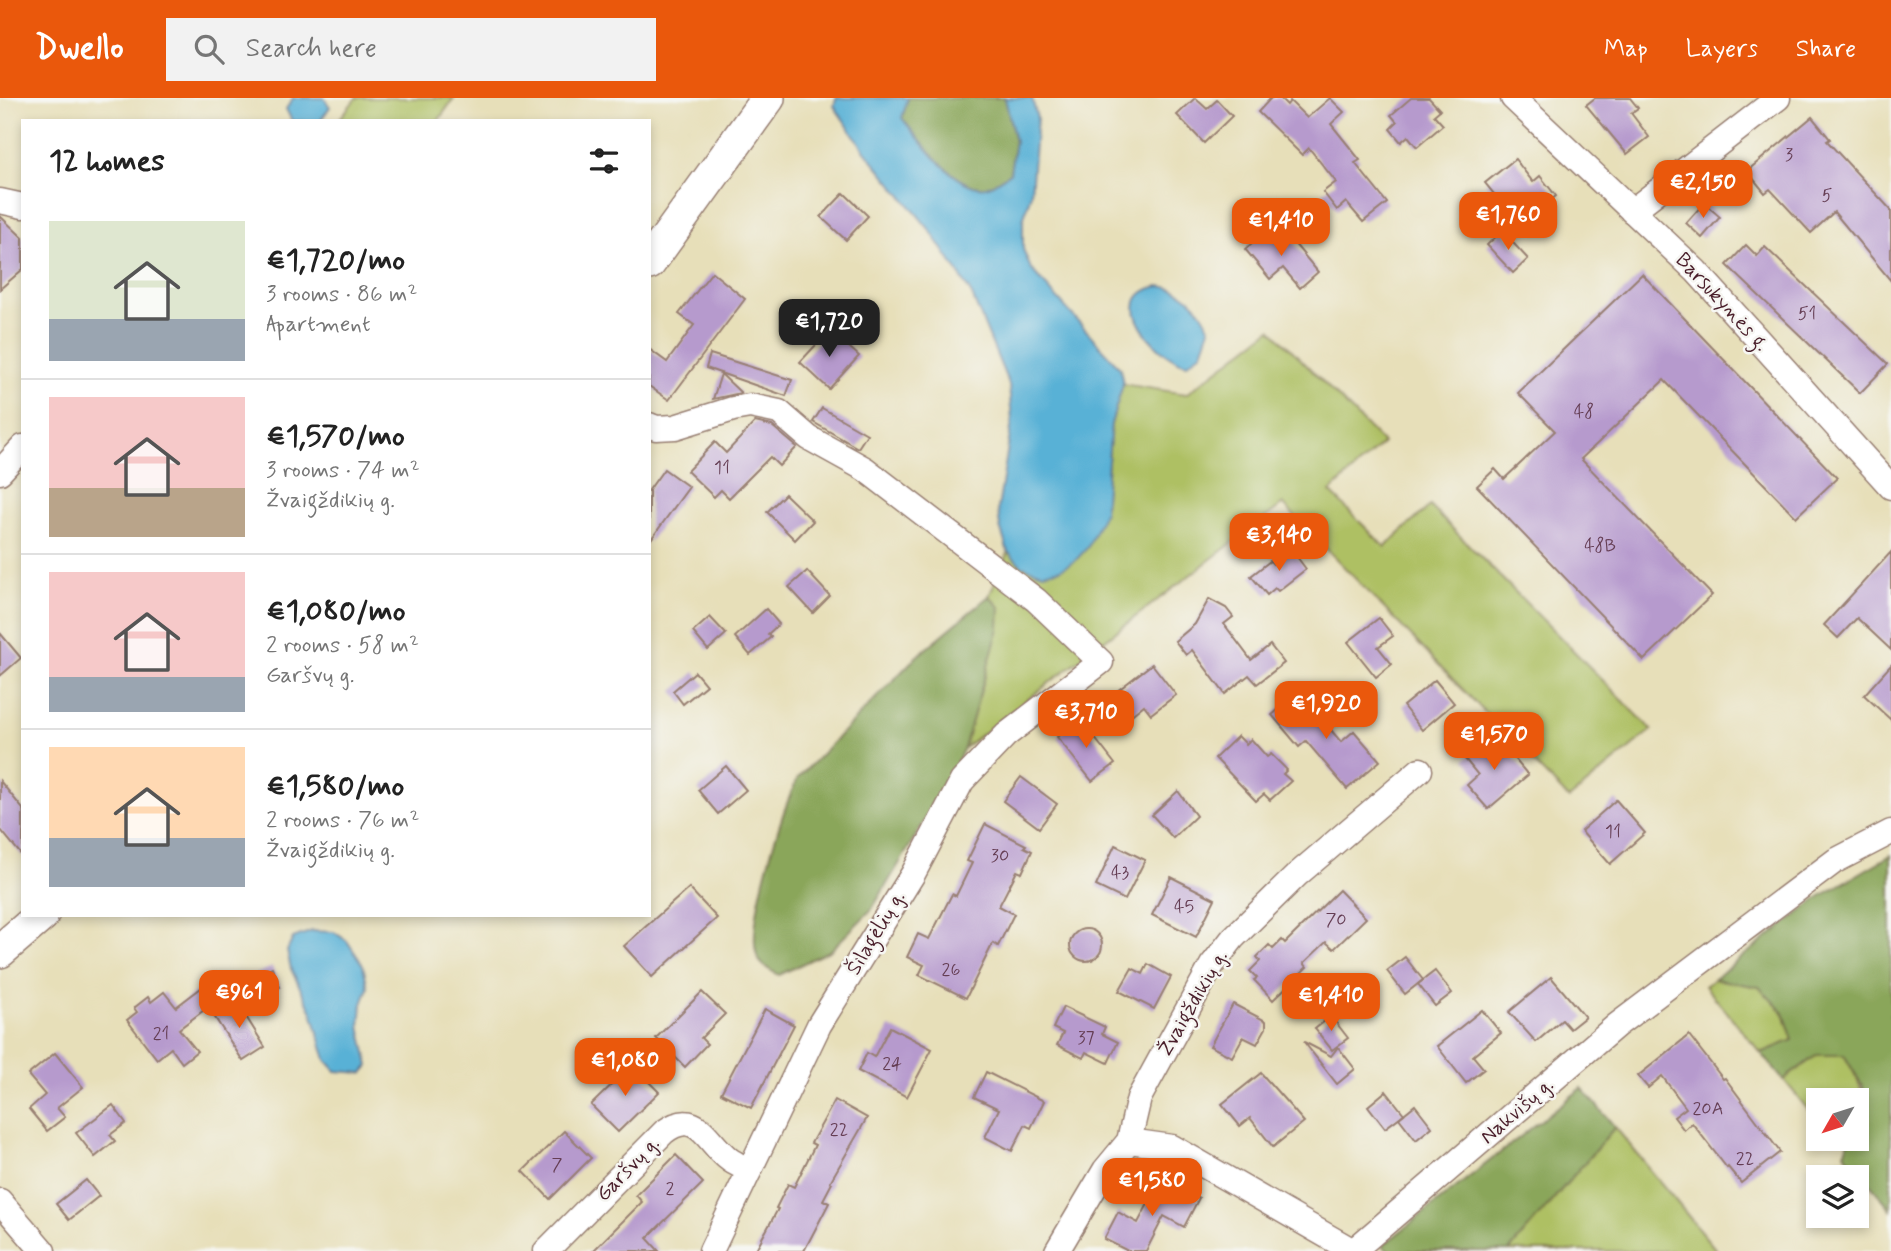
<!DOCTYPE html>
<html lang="en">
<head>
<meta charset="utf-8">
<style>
  :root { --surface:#fff; --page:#f2f2f2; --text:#222; --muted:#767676; --line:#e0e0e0; --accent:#ea580c }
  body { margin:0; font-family:Mynerve,sans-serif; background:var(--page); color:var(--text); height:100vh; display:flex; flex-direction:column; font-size:26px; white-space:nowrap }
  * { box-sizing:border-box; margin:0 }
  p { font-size:23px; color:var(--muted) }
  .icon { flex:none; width:38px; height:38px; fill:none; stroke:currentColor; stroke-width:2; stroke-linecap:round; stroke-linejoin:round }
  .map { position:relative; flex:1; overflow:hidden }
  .side { position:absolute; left:21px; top:21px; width:630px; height:798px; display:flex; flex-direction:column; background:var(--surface); border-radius:0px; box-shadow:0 4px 10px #0003 }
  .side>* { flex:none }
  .needle { width:46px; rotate:231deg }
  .buttons { position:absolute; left:1806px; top:990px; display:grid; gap:14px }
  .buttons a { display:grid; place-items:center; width:63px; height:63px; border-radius:0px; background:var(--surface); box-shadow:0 4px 10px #0003; font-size:35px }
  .price { position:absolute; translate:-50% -60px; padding:0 16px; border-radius:14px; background:var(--accent); color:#fff; font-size:23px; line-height:46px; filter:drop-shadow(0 2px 4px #0008) }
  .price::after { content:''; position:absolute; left:50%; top:42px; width:21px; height:16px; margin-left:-10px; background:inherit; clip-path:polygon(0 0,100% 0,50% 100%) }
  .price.active { background:#222; color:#fff }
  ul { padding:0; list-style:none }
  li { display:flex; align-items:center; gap:21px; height:175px; padding:0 28px }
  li+li { border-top:2px solid var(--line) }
  li span { display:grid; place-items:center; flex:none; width:196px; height:140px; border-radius:0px; color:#555 }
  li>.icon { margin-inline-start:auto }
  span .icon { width:84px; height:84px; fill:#fffc; stroke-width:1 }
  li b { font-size:30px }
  h2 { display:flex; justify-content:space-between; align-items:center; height:84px; padding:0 28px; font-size:30px }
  header { display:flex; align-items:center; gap:42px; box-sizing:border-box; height:98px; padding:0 35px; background:var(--accent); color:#fff }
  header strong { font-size:33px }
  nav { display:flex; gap:38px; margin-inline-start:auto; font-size:24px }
  .search { width:490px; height:63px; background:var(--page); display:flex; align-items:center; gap:18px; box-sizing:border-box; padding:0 24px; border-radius:0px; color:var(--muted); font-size:26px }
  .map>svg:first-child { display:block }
  .green { fill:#aec064; stroke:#7c7048; stroke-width:2 }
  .forest { fill:#8aa65a; stroke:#6a6242; stroke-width:2 }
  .water { fill:#59b1d6; stroke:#526880; stroke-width:2 }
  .building { fill:#b69acd }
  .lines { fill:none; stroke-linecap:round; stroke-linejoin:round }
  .minor-casing { stroke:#987f72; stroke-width:27 }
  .secondary-casing { stroke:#987f72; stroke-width:36 }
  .minor { stroke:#fff; stroke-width:24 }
  .secondary { stroke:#fff; stroke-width:33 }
  .labels { text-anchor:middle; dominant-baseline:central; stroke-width:5; stroke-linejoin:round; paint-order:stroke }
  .number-label { font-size:18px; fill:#653e54 }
  .street-label { font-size:21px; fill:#4a1f2b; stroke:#f6f6f2 }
</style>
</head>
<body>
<header>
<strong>Dwello</strong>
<div class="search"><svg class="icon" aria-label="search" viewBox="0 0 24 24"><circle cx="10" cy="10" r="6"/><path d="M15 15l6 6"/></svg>Search here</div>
<nav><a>Map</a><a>Layers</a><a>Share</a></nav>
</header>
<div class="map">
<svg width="1891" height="1153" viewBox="0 0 1891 1153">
  <rect width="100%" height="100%" fill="#f6f6f2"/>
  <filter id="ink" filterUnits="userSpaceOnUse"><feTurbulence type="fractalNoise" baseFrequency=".0143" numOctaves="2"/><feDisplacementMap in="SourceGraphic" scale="14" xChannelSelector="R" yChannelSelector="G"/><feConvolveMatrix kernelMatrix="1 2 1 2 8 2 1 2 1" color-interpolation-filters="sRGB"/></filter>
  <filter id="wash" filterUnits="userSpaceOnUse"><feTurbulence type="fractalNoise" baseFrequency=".00686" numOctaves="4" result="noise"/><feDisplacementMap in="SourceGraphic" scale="28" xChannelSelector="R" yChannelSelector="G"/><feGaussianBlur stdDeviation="1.57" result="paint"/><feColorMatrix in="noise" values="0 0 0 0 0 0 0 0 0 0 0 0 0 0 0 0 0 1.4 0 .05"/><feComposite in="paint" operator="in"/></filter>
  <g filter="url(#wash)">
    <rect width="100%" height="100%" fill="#e7dfb9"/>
    <g class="green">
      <polygon points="356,0 454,0 438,23 338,23"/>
      <polygon points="1271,231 1383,345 1330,394 1385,449 1430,408 1652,632 1569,701 1283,406 964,650 999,530 999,509 989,498 1008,454 1022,468 1104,414 1111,326 1123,286 1186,296"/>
      <polygon points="1714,881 1759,889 1784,915 1793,942 1761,955 1705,888"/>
      <path d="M 1817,957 L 1844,957 C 1858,981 1870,998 1857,1027 L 1857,1003 L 1818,1003 L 1818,1024 L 1784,982 Z"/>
      <polygon points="1615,1029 1717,1153 1509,1153"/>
    </g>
    <g class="forest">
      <path d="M 908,0 L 1005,0 L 1015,43 L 1010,75 C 1003,79 994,87 986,89 C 958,95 917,39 902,20 Z"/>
      <path d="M 989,498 L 1000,509 L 999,530 L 964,650 L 948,684 L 872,811 L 831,852 L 779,877 C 770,872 762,869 758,860 C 744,831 782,710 798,680 L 916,559 Z"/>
      <polygon points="1891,757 1891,1111 1844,1054 1850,1041 1857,1041 1863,989 1844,957 1817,957 1783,982 1761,955 1793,942 1784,915 1759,889 1714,881 1821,798"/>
      <polygon points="1582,990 1615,1029 1509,1153 1390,1153 1382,1148"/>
    </g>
    <g class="water">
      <polygon points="293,0 324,0 330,9 320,23 292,23 286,11"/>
      <path d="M 836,0 L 908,0 L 902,20 C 917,39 958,95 986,89 C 994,87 1003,79 1010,75 L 1015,43 L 1005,0 L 1032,0 L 1037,20 L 1031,95 L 1023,123 L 1023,151 L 1031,171 L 1120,270 L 1123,286 L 1111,326 L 1104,414 L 1088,449 L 1076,462 L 1061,471 L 1043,475 L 1022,468 L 1008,454 L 1000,429 L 998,411 L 1012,324 L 1009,287 L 972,197 L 958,174 L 930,132 L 865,53 L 834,8 Z"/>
      <path d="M 1159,188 C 1184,190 1201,208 1210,231 L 1202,254 L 1187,266 C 1157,260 1104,199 1159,188 Z"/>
      <polygon points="312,833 334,834 347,843 363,867 368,890 362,906 360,928 369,968 363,975 336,973 326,962 312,914 291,871 287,853 293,840"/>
    </g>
    <g id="blocks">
      <g class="building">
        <polygon points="1195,0 1207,11 1217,2 1232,18 1204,45 1177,17"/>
        <polygon points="1271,0 1280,0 1287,7 1290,3 1307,20 1330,0 1344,14 1331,26 1360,62 1355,65 1387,105 1363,124 1346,104 1337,112 1323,94 1336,84 1309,50 1302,57 1258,14"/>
        <polygon points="1411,0 1429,0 1440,12 1434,17 1443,27 1417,49 1408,38 1401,44 1390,31 1397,24 1391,17"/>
        <polygon points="1595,0 1630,0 1638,10 1631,15 1649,39 1627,56 1586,7"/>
        <polygon points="1812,19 1830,41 1827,43 1891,112 1891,183 1834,114 1811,135 1770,91 1765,95 1747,73"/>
        <polygon points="1515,61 1533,84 1540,78 1556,98 1519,127 1485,85"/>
        <polygon points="844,95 868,118 846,142 821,119"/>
        <polygon points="1704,105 1720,119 1702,140 1686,125"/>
        <polygon points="0,118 23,140 23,171 0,191"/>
        <polygon points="1271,129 1284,143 1289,139 1318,174 1300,190 1283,170 1270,181 1245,151"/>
        <polygon points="1502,133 1528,161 1513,175 1487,147"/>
        <polygon points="1746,147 1757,158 1765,149 1888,266 1860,295 1727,167"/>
        <polygon points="712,174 745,201 669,302 649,288 649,251 667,264 694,227 679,216"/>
        <polygon points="1642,176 1837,380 1796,419 1664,282 1581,361 1712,497 1644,562 1477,388 1495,371 1504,381 1555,333 1518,295"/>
        <polygon points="830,232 859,258 829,291 800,264"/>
        <polygon points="710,256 792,282 786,298 706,270"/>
        <polygon points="721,276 741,295 713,301"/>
        <polygon points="822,310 867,336 858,350 813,324"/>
        <polygon points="755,324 772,328 797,349 779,368 770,359 729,400 721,392 714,399 687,373 715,344 726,355"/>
        <polygon points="664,371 689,389 649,444 649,392"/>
        <polygon points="785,396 813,423 795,442 767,414"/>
        <polygon points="1291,451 1306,471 1278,493 1275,490 1267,497 1251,478 1270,463 1273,466"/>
        <polygon points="1891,454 1891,552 1857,520 1838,540 1824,527"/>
        <polygon points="807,473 830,498 813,515 789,489"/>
        <polygon points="1209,501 1226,510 1233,519 1224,526 1251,562 1270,547 1284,565 1257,586 1249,577 1225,596 1192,552 1186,557 1175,543 1195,526"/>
        <polygon points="766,511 779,526 768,536 771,539 750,557 735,539"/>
        <polygon points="710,519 726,536 708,552 693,534"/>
        <polygon points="1379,520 1393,538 1378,549 1392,566 1376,579 1348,544"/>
        <polygon points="0,535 21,560 0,578"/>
        <polygon points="1152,566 1176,597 1151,616 1144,607 1129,619 1112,597"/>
        <polygon points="1891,567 1891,622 1864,597"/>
        <polygon points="695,574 706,587 683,606 673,593"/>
        <polygon points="1435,582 1454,605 1422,632 1403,608"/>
        <polygon points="1299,594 1341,644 1354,633 1380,663 1347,691 1306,643 1299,649 1272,617"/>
        <polygon points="1080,621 1115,666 1092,683 1057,639"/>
        <polygon points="1238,638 1246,646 1251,641 1267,659 1271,656 1287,672 1283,676 1291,683 1270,702 1264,696 1256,703 1215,660"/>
        <polygon points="1490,638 1505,655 1508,653 1528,677 1488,711 1467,687 1478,677 1465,661"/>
        <polygon points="726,668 746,692 718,716 698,692"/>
        <polygon points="1021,679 1057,706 1039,730 1003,703"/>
        <polygon points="0,683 23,711 23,759 0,731"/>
        <polygon points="1178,693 1196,718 1173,740 1152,717"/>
        <polygon points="1616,702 1645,735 1610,766 1581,733"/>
        <polygon points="985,726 1026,747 1024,749 1032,753 1022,775 1017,773 999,808 1014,816 998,848 993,845 966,900 919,877 924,867 907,859 918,836 929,841 952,796 956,798 972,765 967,763"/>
        <polygon points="1115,747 1145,762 1125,802 1096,788"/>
        <polygon points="1171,779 1215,801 1196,839 1152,817"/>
        <polygon points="689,790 717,820 652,879 624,848"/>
        <polygon points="1339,792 1366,820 1334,851 1326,844 1304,865 1307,869 1273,902 1254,882 1257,880 1250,873 1260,863 1257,859 1269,847 1273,851 1282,842 1285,845"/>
        <circle cx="1086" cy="847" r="16"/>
        <polygon points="1405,859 1423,882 1405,896 1387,873"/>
        <polygon points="1148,866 1171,879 1154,911 1119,893 1132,870 1143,876"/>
        <polygon points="272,869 280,889 264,896 256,876"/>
        <polygon points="1435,873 1452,895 1435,908 1418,886"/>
        <polygon points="1551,879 1585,919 1570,931 1562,922 1536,944 1509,914"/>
        <polygon points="205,887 216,903 179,931 197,953 182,965 171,950 157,961 127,922 137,914 134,910 148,899 151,904 164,894 176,909"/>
        <polygon points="702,894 725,916 701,940 707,946 685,969 656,940"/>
        <polygon points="235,901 265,949 243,963 212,915"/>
        <polygon points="1233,906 1266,923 1266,930 1257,946 1243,939 1232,959 1210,948"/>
        <polygon points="1063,909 1105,929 1102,936 1118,944 1108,965 1086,954 1083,960 1057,947 1063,935 1053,930"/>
        <polygon points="765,911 794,927 751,1010 721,995"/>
        <polygon points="1482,912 1501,935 1473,958 1484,971 1466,985 1437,948"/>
        <polygon points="1331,918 1348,940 1332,952 1315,931"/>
        <polygon points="890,929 932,951 907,999 858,973 867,955 874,959"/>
        <polygon points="1689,937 1723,981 1725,980 1780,1054 1741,1085 1728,1069 1727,1070 1692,1025 1684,1032 1674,1019 1686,1010 1662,978 1648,990 1638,978"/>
        <polygon points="1304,944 1331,958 1338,949 1355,971 1337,986"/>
        <polygon points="55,955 83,989 57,1010 65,1019 47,1033 29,1011 45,997 28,977"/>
        <polygon points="632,967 659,994 618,1034 591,1007"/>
        <polygon points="986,974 1044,1003 1031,1030 1025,1027 1012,1053 985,1039 999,1011 974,999"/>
        <polygon points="1261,975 1304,1024 1273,1049 1250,1020 1240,1028 1222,1006"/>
        <polygon points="1386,993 1404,1016 1385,1030 1368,1008"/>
        <polygon points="835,1002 867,1020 830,1084 832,1085 823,1102 829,1105 804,1153 755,1153 778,1111 776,1110 788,1086 794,1089 815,1047 811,1045"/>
        <polygon points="113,1007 126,1025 110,1037 115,1043 95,1059 76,1035"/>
        <polygon points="1415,1007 1432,1029 1416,1042 1399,1020"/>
        <polygon points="564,1033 591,1060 550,1101 523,1073"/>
        <polygon points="676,1057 703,1085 647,1140 659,1153 593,1153 642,1104 636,1097"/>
        <polygon points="1161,1081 1199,1100 1184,1129 1164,1118 1146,1153 1128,1153 1104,1141 1118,1114 1138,1125"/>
        <polygon points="86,1082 99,1098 69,1122 56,1106"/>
      </g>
    </g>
  </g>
  <g filter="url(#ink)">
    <use href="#blocks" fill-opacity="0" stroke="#987f72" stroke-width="2"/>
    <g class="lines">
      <g class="minor-casing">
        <g id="minor">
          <polyline points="1513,0 1696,173 1891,389"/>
          <polyline points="0,103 23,108"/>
          <polyline points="1632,113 1778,0"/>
          <polyline points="649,327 656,330 675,329 733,311 750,308 779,314 809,340 865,371 1036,502 1101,564 1006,637 962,683 913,776 819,927 711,1153"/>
          <polyline points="0,374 23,349"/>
          <polyline points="1129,1043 1172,1049 1353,1153 1617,927 1835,763 1891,734"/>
          <polyline points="0,1103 43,1153"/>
          <path d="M 546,1153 L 664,1034 C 698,1009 706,1044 730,1062 C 736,1066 743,1069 749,1073"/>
          <polyline points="1057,1153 1105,1072 1129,1043 1139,1000 1212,867 1233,840 1298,776 1420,672"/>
        </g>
      </g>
      <g class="secondary-casing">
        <g id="secondary">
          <polyline points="649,165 768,0"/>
          <polyline points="0,853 42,817"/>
        </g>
      </g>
      <use href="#minor" class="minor"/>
      <use href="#secondary" class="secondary"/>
    </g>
  </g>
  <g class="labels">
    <g class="number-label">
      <text x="1789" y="57">3</text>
      <text x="1827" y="98">5</text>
      <text x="1807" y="216">51</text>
      <text x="1584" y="314">48</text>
      <text x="722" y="370">11</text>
      <text x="1600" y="448">48B</text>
      <text x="1613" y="734">11</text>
      <text x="1000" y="758">30</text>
      <text x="1120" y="775">43</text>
      <text x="1184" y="809">45</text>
      <text x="1336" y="822">70</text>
      <text x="951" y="872">26</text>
      <text x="161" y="936">21</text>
      <text x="1086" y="940">37</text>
      <text x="892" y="966">24</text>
      <text x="1708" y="1011">20A</text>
      <text x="839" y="1032">22</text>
      <text x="1745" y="1061">22</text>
      <text x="557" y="1067">7</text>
      <text x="670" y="1091">2</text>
    </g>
    <g class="street-label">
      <text transform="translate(1722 204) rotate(47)">Barsukynės g.</text>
      <text transform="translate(876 835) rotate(-59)">Šilagėlių g.</text>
      <text transform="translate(1193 905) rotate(-60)">Žvaigždikių g.</text>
      <text transform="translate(1517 1013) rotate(-41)">Nakvišų g.</text>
      <text transform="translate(628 1071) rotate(-46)">Garšvų g.</text>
    </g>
  </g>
</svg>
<div class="buttons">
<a><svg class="needle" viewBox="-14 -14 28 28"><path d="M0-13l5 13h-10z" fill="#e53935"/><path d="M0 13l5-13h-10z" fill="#767676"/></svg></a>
<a><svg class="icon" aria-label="layers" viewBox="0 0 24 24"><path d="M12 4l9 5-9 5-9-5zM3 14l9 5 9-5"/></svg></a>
</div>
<b class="price" style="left:1703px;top:122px">€2,150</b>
<b class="price" style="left:1508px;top:154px">€1,760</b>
<b class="price" style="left:1281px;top:160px">€1,410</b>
<b class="price active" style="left:829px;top:261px">€1,720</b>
<b class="price" style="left:1279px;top:475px">€3,140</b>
<b class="price" style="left:1326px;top:643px">€1,920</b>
<b class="price" style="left:1086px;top:652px">€3,710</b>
<b class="price" style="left:1494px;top:674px">€1,570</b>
<b class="price" style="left:239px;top:932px">€961</b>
<b class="price" style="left:1331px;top:935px">€1,410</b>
<b class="price" style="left:625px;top:1000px">€1,080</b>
<b class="price" style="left:1152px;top:1120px">€1,580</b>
<section class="side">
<h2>12 homes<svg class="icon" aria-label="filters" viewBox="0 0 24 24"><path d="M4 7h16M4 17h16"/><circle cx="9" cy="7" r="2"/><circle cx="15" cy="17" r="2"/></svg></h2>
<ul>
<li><span style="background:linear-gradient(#dfe7d0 70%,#9aa5b1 0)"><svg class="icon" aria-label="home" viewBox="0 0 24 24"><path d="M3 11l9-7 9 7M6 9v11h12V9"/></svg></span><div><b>€1,720/mo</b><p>3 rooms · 86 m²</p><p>Apartment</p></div></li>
<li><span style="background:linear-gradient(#f6c9c9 65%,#b9a48a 0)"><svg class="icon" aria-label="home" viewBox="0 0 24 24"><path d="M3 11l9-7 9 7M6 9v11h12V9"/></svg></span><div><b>€1,570/mo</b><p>3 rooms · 74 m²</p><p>Žvaigždikių g.</p></div></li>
<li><span style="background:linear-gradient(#f6c9c9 75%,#9aa5b1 0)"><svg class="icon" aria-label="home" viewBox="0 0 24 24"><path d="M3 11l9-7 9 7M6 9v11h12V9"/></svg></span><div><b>€1,080/mo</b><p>2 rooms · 58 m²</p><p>Garšvų g.</p></div></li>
<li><span style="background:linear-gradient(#ffd9b3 65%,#9aa5b1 0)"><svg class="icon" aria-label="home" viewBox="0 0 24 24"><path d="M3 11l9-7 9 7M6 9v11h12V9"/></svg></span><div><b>€1,580/mo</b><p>2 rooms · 76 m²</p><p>Žvaigždikių g.</p></div></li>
</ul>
</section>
</div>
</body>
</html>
